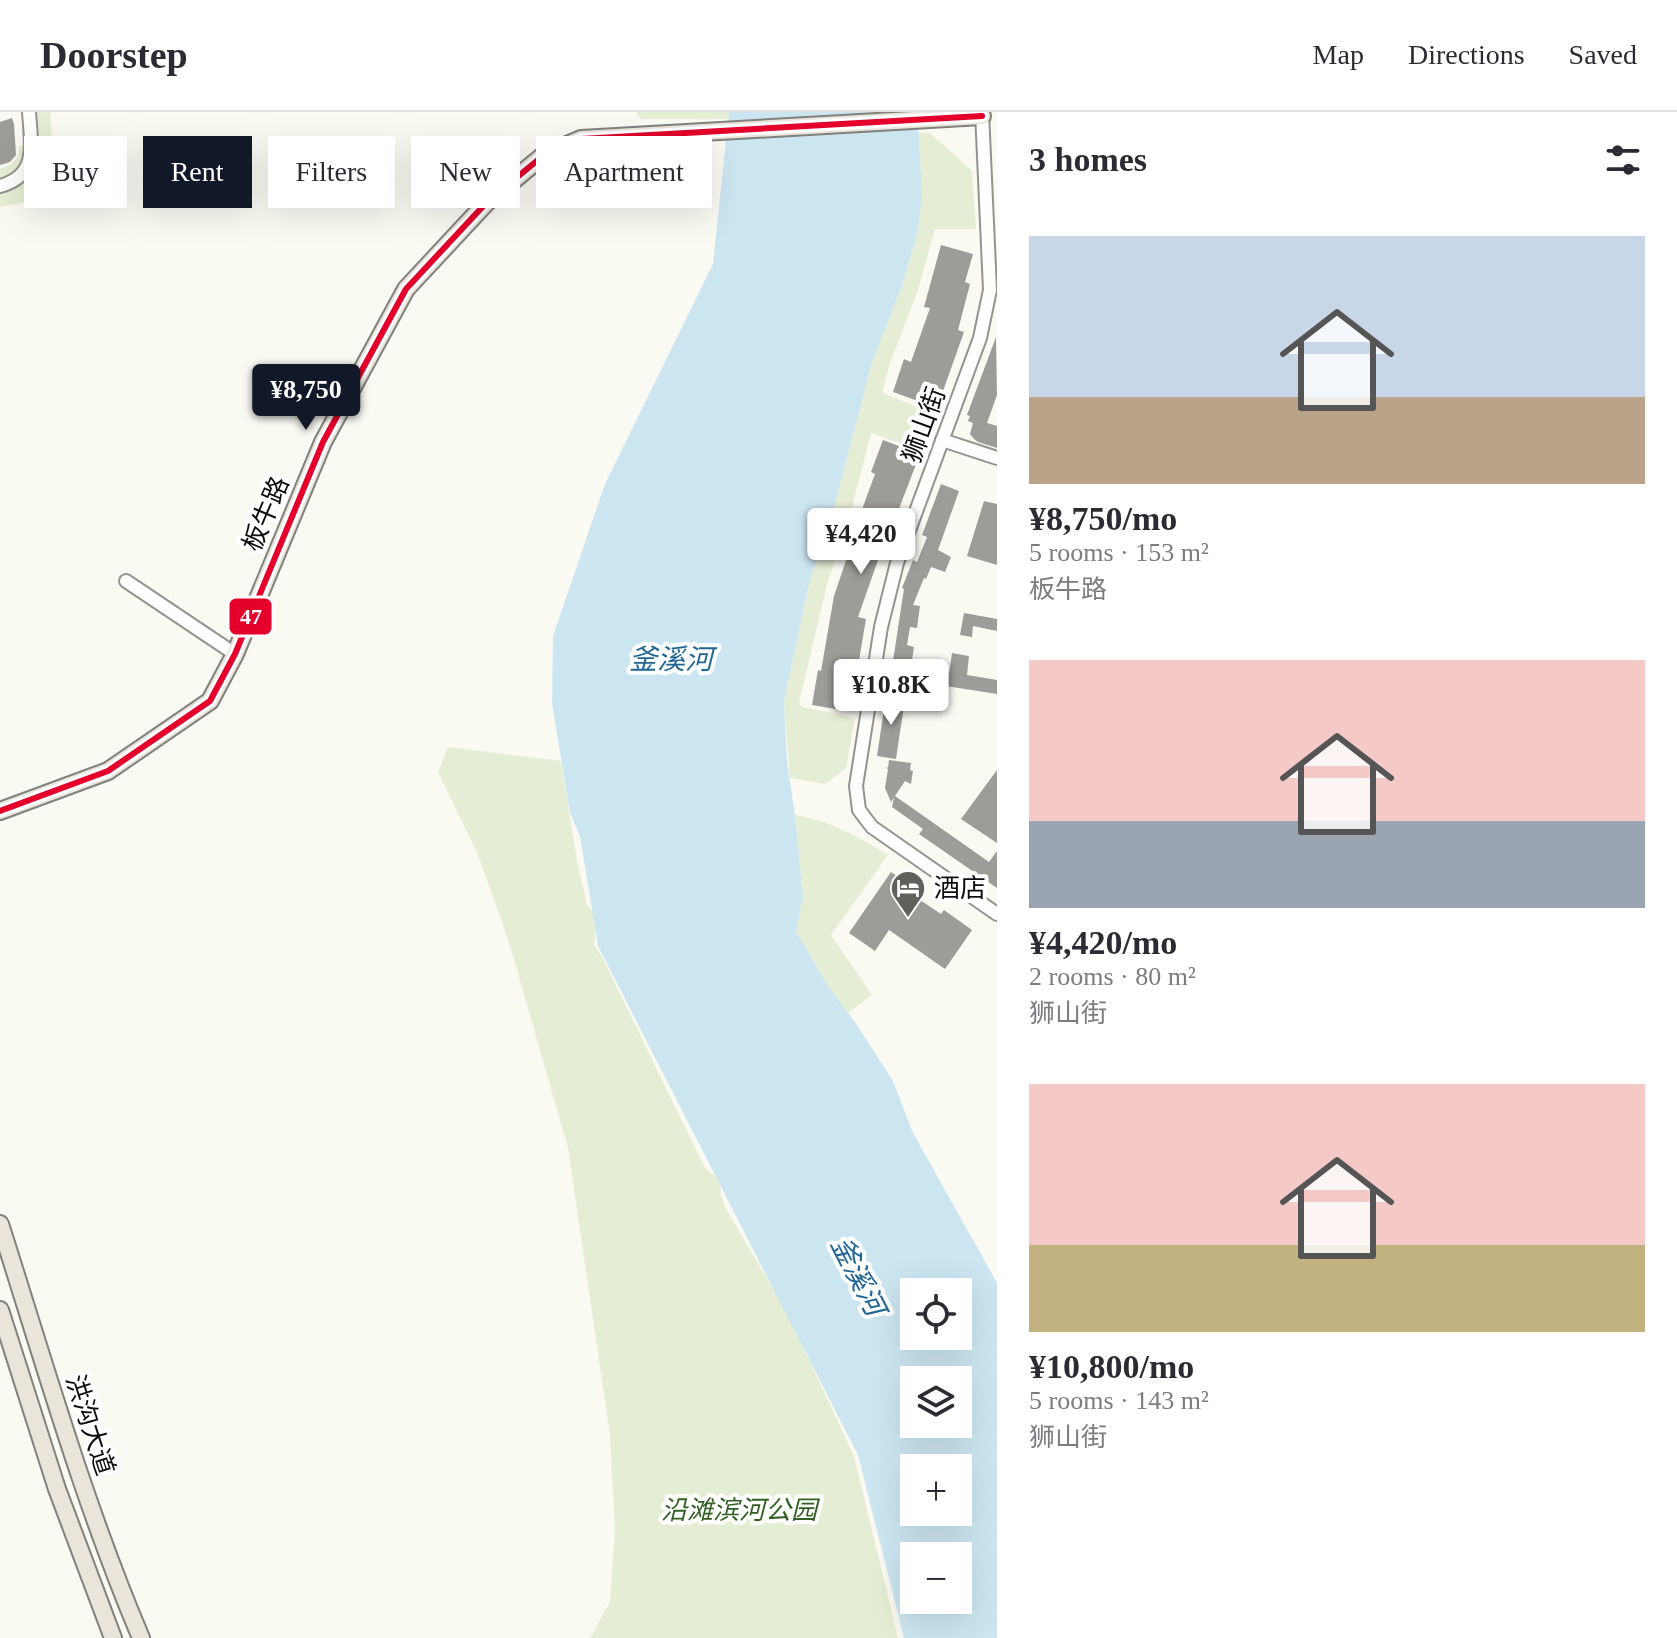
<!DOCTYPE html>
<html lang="en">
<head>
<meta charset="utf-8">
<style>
  :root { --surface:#fff; --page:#f2f2f3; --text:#2b2b33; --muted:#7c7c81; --line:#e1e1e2; --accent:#111827 }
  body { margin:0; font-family:"Times New Roman","Noto Sans SC",serif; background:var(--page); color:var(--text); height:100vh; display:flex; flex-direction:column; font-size:30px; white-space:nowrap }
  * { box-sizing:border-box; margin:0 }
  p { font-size:26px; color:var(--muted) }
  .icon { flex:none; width:44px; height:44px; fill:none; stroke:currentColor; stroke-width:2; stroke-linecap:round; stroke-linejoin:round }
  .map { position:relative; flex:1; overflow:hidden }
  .panel { display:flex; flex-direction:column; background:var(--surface); width:680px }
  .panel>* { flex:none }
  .banner { position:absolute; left:24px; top:24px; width:760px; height:72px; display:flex; gap:16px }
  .fabs { position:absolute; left:900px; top:1166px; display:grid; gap:16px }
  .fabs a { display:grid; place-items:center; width:72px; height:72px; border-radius:0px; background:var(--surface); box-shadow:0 8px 32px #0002; font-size:40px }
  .price { position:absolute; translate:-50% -68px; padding:0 18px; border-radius:8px; background:#fff; color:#222; font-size:26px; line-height:52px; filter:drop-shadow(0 2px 4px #0008) }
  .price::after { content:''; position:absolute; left:50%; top:48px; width:24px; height:18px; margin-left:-12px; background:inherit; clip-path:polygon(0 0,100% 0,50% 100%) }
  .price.on { background:var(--accent); color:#fff }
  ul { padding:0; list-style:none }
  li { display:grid; align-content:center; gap:16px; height:424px; padding:0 32px }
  li span { display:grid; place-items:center; height:248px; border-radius:0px; color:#555 }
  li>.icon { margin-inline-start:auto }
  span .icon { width:144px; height:144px; fill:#fffc; stroke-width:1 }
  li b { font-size:34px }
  h2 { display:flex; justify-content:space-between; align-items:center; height:96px; padding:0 32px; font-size:34px }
  .tag { padding:0 28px; border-radius:0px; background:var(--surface); box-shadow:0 8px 32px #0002; font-size:28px; line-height:72px }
  .tag.on { background:var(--accent); color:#fff }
  header { display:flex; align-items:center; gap:48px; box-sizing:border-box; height:112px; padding:0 40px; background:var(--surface); border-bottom:2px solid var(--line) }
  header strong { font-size:38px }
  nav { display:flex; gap:44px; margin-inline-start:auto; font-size:28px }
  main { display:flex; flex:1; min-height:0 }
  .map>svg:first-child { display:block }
  .green { fill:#e5eed4 }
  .water { fill:#cce6f1; fill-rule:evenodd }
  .building { fill:#9e9c98 }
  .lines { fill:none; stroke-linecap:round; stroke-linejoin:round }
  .minor-casing { stroke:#949390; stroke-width:16 }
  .major-casing { stroke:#81817d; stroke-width:20 }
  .minor { stroke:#fefefd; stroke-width:12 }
  .major { stroke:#eae5da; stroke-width:16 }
  .bus-1-casing { stroke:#fff; stroke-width:12 }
  .bus-1 { stroke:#e4002b; stroke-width:6 }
  .labels { text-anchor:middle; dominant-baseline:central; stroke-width:8; stroke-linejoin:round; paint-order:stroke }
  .street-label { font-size:26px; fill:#0d0d0d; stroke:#fff }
  .poi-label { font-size:26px; fill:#0d0d0d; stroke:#fff; text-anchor:start }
  .park-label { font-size:26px; font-style:italic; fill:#325f23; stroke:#fff }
  .water-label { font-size:28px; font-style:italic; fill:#226794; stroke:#fff }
  .line-badge { stroke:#fff; stroke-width:3 }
  .badge-label { font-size:22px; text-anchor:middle; font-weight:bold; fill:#fff }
</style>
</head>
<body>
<header>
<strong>Doorstep</strong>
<nav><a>Map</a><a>Directions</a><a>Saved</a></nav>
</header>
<main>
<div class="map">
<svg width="997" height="1526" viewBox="0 0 997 1526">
  <rect width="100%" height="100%" fill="#faf9f2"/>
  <g class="green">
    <path d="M 32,0 L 50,0 L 54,59 C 48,89 26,90 0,95 L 0,78 L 29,58 Z"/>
    <polygon points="636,0 729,0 729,7 641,7"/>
    <polygon points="919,21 930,21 972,59 976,117 935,117 918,178 889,254 882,281 939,303 925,340 871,321 848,411 827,472 799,591 802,595 855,606 846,656 825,672 790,666 784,589 810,468 831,407 872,249 902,174 918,119 922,84"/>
    <path d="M 19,34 L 27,34 C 27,52 16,63 0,70 L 0,57 C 12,53 20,48 19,34 Z"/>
    <polygon points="448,635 561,649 577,749 587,793 595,801 596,814 594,833 602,845 705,1056 720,1068 721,1083 726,1097 785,1197 854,1344 898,1526 590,1526 610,1490 615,1418 610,1323 568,1036 509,830 477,740 438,660"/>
    <path d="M 795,703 C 830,709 858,724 888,743 L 831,823 L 872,883 L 848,901 L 828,874 L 796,819 L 803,785 Z"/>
  </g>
  <path class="water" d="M 729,0 L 912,0 L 919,21 L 922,84 L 918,119 L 902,174 L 872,250 L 831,407 L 810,468 L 784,589 L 787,649 L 796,711 L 803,785 L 796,819 L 828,874 L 857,913 L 893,969 L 912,1019 L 997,1171 L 997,1526 L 904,1526 L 858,1343 L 598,834 L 580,724 L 570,701 L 552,591 L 553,524 L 605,372 L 713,152 ZM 914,1180 L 958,1180 L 958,1224 L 914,1224 ZM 914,1268 L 958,1268 L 958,1312 L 914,1312 ZM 914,1356 L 958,1356 L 958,1400 L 914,1400 ZM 914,1444 L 958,1444 L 958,1488 L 914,1488 Z"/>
  <g class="building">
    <polygon points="12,6 14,12 16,43 10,50 0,53 0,10"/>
    <polygon points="941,133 973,142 965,170 970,172 958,218 964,220 937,296 893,280 904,247 911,250 930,196 924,195"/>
    <polygon points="996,225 997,283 987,311 997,314 997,336 978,330 974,327 970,322 973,311 968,309 970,304 967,303"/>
    <polygon points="883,328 920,342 892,415 890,414 858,505 866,507 853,584 849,584 847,599 812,593 818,558 821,559 834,484 861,404 860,403 875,362 871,360"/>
    <polygon points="941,372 959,379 938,438 951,445 945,460 931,455 926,467 924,466 913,493 920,494 917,516 910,515 907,533 914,535 911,555 949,562 952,541 969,544 967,563 997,568 997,582 933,572 932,578 907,574 905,582 891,562 904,477 902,476 913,448 917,450 927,425 922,423"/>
    <polygon points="984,389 997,392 997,453 967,444"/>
    <polygon points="964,501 997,507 997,519 973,514 972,525 960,523"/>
    <polygon points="886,584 905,586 896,647 877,644"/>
    <polygon points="889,648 911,651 910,658 913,659 911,672 905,669 895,684 989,750 997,739 997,776 919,722 923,717 892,695 894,685 891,690 885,676 888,657 885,655 888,656"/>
    <polygon points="997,658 997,731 961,707"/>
    <polygon points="891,760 918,779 914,784 941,802 944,798 972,818 945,857 889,818 875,839 849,821"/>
  </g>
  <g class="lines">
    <g class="minor-casing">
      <g id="minor">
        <polyline points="982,0 990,178 980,226 897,451 881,515 856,674 859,698 872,715 997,802"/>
        <path d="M 0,74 C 39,64 31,31 29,0"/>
        <polyline points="942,328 997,346"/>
        <polyline points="126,469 235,542"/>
      </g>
    </g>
    <g class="major-casing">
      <g id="major">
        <polyline points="0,699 108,659 210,589 235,542 323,330 406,177 487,90 544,43 581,27 982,4"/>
        <path d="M 0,1112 C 44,1250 84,1392 141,1526"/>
        <polyline points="0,1198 57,1377 113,1526"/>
      </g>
    </g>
    <use href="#minor" class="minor"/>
    <use href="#major" class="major"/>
    <g class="bus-1-casing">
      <polyline id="bus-1" points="0,699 108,659 210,589 235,542 323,330 406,177 487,90 544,43 581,27 982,4"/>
    </g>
    <use href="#bus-1" class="bus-1"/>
  </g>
  <defs>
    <g id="hotel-pin" transform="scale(1.8)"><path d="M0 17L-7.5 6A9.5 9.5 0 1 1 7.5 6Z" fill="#60605d" stroke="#fff"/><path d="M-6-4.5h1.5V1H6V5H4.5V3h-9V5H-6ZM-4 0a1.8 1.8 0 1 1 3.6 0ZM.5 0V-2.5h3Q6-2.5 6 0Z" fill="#fff"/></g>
  </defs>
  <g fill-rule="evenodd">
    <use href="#hotel-pin" x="908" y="776"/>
  </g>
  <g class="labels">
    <g class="street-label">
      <text transform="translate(924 313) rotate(-70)">狮山街</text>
      <text transform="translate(266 402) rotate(-67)">板牛路</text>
      <text transform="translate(90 1313) rotate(72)">洪沟大道</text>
    </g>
    <g class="poi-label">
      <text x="934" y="776">酒店</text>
    </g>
    <g class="park-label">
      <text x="739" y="1398">沿滩滨河公园</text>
    </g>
    <g class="water-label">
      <text x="671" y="547">釜溪河</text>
      <text transform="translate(858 1164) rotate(63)">釜溪河</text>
    </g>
  </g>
  <rect class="line-badge" x="228" y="485" width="45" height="39" rx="8" fill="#e4002b"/>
  <g class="badge-label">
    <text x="251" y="512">47</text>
  </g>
</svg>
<div class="fabs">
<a><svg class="icon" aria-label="locate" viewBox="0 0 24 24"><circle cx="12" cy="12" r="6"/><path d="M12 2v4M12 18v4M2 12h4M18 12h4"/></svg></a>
<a><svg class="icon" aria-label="layers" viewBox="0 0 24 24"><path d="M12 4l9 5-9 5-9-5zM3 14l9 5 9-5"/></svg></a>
<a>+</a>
<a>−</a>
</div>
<b class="price on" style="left:306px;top:320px">¥8,750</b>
<b class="price" style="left:861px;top:464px">¥4,420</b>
<b class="price" style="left:891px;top:615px">¥10.8K</b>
<div class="banner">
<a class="tag">Buy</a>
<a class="tag on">Rent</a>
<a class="tag">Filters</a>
<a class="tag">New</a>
<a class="tag">Apartment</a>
</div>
</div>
<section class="panel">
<h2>3 homes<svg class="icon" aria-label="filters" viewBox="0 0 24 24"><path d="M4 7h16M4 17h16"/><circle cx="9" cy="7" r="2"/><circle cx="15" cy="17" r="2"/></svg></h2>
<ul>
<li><span style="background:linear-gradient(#c9d6e8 65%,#b9a48a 0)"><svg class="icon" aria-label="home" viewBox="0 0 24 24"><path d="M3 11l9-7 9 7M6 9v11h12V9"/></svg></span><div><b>¥8,750/mo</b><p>5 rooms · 153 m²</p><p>板牛路</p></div></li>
<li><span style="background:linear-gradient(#f6c9c9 65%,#9aa5b1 0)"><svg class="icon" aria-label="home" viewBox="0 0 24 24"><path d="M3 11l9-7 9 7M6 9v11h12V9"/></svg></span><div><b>¥4,420/mo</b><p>2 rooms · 80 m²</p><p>狮山街</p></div></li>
<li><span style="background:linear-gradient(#f6c9c9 65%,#c2b280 0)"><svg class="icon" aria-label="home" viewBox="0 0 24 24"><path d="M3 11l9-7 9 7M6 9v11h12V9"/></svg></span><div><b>¥10,800/mo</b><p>5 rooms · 143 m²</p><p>狮山街</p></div></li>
</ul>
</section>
</main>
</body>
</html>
